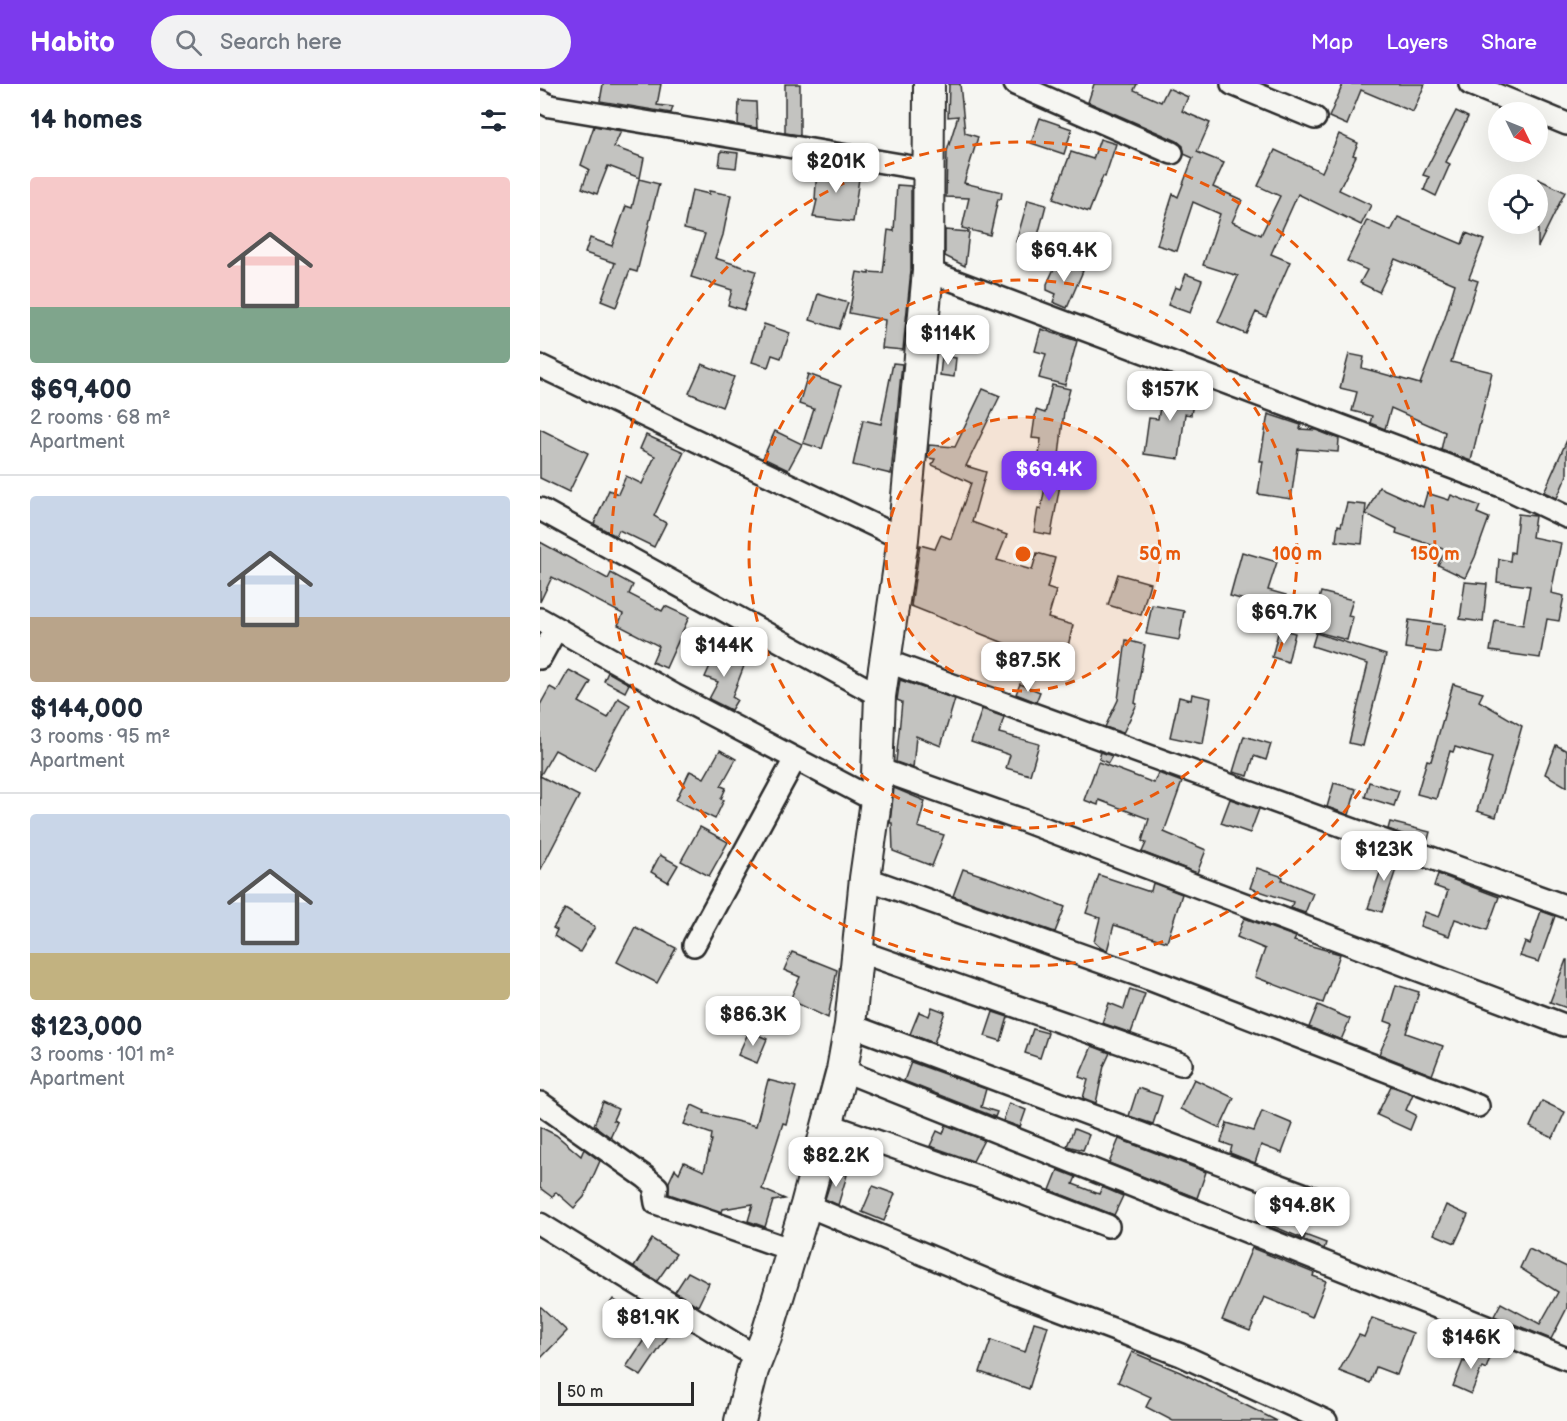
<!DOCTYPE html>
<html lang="en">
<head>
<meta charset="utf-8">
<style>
  :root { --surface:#fff; --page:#f2f2f3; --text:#1f2937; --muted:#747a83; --line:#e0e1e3; --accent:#7c3aed }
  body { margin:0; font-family:"Balsamiq Sans",sans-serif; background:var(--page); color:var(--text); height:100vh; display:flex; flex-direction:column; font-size:22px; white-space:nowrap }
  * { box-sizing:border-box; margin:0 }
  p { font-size:20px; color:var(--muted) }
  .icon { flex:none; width:33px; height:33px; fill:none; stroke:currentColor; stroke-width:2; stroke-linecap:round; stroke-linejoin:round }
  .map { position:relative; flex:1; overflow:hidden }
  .panel { display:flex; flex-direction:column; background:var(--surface); width:540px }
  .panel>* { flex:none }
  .needle { width:39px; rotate:133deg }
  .fabs { position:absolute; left:948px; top:18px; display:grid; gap:12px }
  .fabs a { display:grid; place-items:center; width:60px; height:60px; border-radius:50%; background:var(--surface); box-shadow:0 6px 24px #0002; font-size:30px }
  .scale { position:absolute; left:18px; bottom:15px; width:136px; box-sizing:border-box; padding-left:6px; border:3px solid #2b2b2b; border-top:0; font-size:16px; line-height:21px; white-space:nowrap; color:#2b2b2b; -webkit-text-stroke:4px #f6f6f2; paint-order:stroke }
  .price { position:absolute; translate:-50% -51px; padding:0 14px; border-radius:12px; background:#fff; color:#222; font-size:20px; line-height:39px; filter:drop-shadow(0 2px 3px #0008) }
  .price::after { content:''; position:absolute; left:50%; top:36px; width:18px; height:14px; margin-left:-9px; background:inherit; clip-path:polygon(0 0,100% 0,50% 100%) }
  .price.selected { background:var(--accent); color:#fff }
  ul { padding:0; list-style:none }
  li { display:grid; align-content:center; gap:12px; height:318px; padding:0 30px }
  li+li { border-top:2px solid var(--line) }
  li span { display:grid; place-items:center; height:186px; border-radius:6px; color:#555 }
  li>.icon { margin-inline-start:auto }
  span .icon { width:108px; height:108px; fill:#fffc; stroke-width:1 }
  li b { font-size:26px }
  h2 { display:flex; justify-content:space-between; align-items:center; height:72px; padding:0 30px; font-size:26px }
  header { display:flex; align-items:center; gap:36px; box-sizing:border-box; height:84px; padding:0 30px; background:var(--accent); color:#fff }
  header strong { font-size:28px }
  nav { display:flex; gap:33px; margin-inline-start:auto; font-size:21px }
  .search { width:420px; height:54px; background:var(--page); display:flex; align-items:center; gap:15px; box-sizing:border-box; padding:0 21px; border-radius:33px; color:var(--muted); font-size:22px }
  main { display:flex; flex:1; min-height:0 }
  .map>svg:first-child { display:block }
  .building { fill:#c3c3c0; stroke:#2b2b2b; stroke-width:1.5 }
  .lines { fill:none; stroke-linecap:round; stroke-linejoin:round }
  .street-casing { stroke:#2b2b2b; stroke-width:26 }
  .secondary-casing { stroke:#2b2b2b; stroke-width:34 }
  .street { stroke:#f6f6f2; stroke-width:21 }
  .secondary { stroke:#f6f6f2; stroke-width:30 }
  .ring { fill:none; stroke:#e8590c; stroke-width:3; stroke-dasharray:10 8 }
  .centre { fill:#e8590c; stroke:#f6f6f2; stroke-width:3 }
  .ring-label { font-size:18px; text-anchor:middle; font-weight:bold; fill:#e8590c; stroke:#f6f6f2; stroke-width:5; stroke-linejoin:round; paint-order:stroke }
</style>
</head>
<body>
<header>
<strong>Habito</strong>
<div class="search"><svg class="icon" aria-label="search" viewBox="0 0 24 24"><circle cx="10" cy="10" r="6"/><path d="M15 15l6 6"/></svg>Search here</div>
<nav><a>Map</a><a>Layers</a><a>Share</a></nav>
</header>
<main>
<section class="panel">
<h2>14 homes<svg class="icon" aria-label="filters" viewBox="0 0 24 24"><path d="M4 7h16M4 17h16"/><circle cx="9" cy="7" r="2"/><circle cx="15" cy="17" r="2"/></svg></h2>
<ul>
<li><span style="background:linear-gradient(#f6c9c9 70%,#7fa58c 0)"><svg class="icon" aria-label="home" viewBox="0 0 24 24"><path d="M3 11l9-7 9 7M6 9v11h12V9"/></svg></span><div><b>$69,400</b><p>2 rooms · 68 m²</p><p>Apartment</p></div></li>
<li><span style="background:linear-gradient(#c9d6e8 65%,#b9a48a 0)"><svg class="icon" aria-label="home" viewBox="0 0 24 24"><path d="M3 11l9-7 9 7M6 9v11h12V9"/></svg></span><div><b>$144,000</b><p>3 rooms · 95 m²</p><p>Apartment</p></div></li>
<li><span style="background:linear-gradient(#c9d6e8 75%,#c2b280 0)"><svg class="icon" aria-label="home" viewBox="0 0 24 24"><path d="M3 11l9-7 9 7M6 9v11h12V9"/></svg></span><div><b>$123,000</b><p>3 rooms · 101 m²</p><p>Apartment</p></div></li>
</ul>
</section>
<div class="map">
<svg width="1027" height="1337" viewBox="0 0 1027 1337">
  <rect width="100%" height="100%" fill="#f6f6f2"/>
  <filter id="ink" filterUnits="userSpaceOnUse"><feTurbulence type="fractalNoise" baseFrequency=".0167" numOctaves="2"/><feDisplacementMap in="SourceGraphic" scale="12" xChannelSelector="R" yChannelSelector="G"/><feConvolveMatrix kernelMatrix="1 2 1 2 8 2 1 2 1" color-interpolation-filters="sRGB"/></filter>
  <g filter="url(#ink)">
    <g class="building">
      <polygon points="63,0 121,0 117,21 133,23 131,29 60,17"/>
      <polygon points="245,0 260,0 260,51 245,49"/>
      <polygon points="409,0 420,0 425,49 438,53 424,99 462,108 461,115 458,115 450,151 422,144 429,114 406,113 407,67 418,32 408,33"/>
      <polygon points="554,0 597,0 594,6 621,18 628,4 648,13 642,27 670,39 657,68 684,79 673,103 702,116 692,138 721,151 740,112 718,102 735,66 782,88 799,50 818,59 813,71 816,72 799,106 831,121 821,141 758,110 731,170 750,178 726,233 716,228 706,250 678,238 698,192 663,181 680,130 653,118 637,167 617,161 633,110 638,113 653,74 644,70 643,62 637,57 548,18"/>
      <polygon points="803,0 885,0 873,28 821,6 807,41 789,33"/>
      <polygon points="199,17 216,18 217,44 198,41"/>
      <polygon points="916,27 928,33 906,78 910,80 896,112 884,106 889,93 883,91"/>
      <polygon points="500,34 532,45 524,70 491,59"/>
      <polygon points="54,42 81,47 74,63 104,74 100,94 68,82 57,110 42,104 49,85 41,81"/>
      <polygon points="560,55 576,60 565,93 563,92 549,128 513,115 531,68 553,75"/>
      <polygon points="181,67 198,69 196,84 179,82"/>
      <polygon points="277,82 320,87 313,138 273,133 277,116 275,116"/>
      <polygon points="99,95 119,100 97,188 90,186 76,223 61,217 75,179 45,169 50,154 72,162 86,122 92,124"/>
      <polygon points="998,95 1025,108 998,163"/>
      <polygon points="357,101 371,102 371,186 363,266 342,264 345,236 309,229 317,188 329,190 329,188 343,189 348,146 354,147"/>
      <polygon points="152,106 169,110 169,107 191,111 183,151 175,174 216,187 204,226 188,221 192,206 151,193 165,150 144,145"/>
      <polygon points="488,116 506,121 495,163 476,158"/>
      <polygon points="858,133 922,160 926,149 944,156 929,194 938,197 911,278 952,288 931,377 901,366 905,348 851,324 845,345 830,339 832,332 812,327 817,308 800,304 809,270 824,273 822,284 880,300 905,234 915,200 855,175 839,208 820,199 827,186 807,177 827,136 851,147"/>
      <polygon points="405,146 429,148 425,182 405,172"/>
      <polygon points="518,176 543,187 527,224 513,218 516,210 507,206 507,200"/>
      <polygon points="646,190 662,196 650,229 628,221 635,203 640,205"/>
      <polygon points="278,210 308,219 299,245 270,236"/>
      <polygon points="224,240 250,249 241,274 232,271 228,283 212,278"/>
      <polygon points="401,244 417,245 415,263 399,262"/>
      <polygon points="501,245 537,257 525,301 499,294 506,270 495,267"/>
      <polygon points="402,272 416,274 414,293 400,291"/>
      <polygon points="353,279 362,280 351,390 313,381 323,336 341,340"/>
      <polygon points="162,280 194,293 182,323 149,309"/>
      <polygon points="268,290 301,302 282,365 263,359 274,325 259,320"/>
      <polygon points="641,296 656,301 651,331 645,330 639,375 604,370 609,334 618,335 623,306 639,308"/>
      <polygon points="512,301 530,305 524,327 518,381 498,379 501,355 492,354 496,326 505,329"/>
      <polygon points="443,305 460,312 426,382 446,388 432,438 467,451 457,476 492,486 497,469 515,474 507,504 516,507 508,534 533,541 524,579 499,573 371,522 380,461 395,465 401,451 411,455 431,399 392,381 395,375 388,374 389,361 415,363"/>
      <polygon points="728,330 761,341 760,345 776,346 799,355 798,368 758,365 751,415 718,410 723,377 720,377"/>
      <polygon points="0,345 48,369 29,408 0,394"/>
      <polygon points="235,347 262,360 248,386 223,374"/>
      <polygon points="106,351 144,368 114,432 126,439 114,463 79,446 76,452 54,440 69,406 78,410 86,392 102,400 115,372 100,365"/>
      <polygon points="1027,356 1027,391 1017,414 1004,408"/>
      <polygon points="509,381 523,384 511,451 494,448 498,424 501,425"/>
      <polygon points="839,403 883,423 887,409 909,416 911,411 940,422 937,429 949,434 935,473 925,494 898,481 906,466 856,449 857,445 826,430"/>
      <polygon points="807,419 826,421 822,460 796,457 798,441 801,442"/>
      <polygon points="978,430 995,432 992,453 1021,459 1011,509 1024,512 1019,537 1007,535 1000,574 950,567 955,536 983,541 990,502 957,498 959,475 970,477 971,468 974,469"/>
      <polygon points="0,458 68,495 71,489 93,501 89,510 122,527 125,522 149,533 126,584 112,578 119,562 78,541 83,530 12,493 0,518"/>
      <polygon points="702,468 737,478 728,506 746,511 742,527 690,512"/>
      <polygon points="578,490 610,499 601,531 568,521"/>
      <polygon points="925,498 947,500 943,538 920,535"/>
      <polygon points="781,508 813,516 808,532 813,533 807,556 770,546"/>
      <polygon points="612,521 644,527 639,556 606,550"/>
      <polygon points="869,536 905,541 900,569 865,564"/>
      <polygon points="739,545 755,549 748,578 732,573"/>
      <polygon points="776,549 846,571 823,662 809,659 828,580 772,562"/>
      <polygon points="586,556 605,561 595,619 597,620 583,649 565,643 578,616"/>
      <polygon points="179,562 193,569 190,576 204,582 192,613 197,616 191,626 169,615 178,598 165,593"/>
      <polygon points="29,586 51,598 39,618 68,634 78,614 90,621 54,687 15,666 0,692 0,621 10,603 17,607"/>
      <polygon points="68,588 89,600 85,608 64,597"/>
      <polygon points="360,596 415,615 401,662 376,652 373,684 356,678 362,618 357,616"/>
      <polygon points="480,600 500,608 496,618 476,610"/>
      <polygon points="913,600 943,609 939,617 982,642 956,733 937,727 952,674 915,663 913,668 910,667 896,715 877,710 887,676 891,677"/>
      <polygon points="652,610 671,614 663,660 630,653 639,613 651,616"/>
      <polygon points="442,625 464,633 459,649 499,660 490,691 466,684 470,671 431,658"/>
      <polygon points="704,652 731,660 726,676 714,672 708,692 693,688"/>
      <polygon points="1016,661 1027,667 1027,703 1005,690"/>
      <polygon points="180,666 196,675 181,702 186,704 181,715 184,716 175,735 136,716 150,687 164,694"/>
      <polygon points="561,668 572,672 568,679 559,675"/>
      <polygon points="558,678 614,699 618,689 642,698 624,748 666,766 657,789 602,768 606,759 602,757 609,735 559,716 558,721 544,716"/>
      <polygon points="0,692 39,712 0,787"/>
      <polygon points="829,698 859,707 854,722 825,713"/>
      <polygon points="794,699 816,705 809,731 787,723"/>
      <polygon points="354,704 385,717 378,743 404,751 392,782 353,767 352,739 350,739"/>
      <polygon points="690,715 719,725 710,749 681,739"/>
      <polygon points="850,738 890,748 887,759 848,745"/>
      <polygon points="160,743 188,758 169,792 141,777"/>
      <polygon points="840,769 859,776 842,828 828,824 843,780 837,778"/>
      <polygon points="120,771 138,781 128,798 111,788"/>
      <polygon points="717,784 743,793 742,796 773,809 765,829 751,824 753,818 710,804"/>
      <polygon points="423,785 482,805 525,823 515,848 413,812"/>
      <polygon points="898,790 959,813 947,846 915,835 909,852 880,842 885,828 899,833 908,807 894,802"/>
      <polygon points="559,791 607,807 611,807 613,799 642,810 627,858 574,841 567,867 561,864 554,858 560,834 546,829"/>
      <polygon points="25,825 55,843 40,868 14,852 17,846 13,844"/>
      <polygon points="1001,827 1015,832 999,878 980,872 985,858 990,860"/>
      <polygon points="704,834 756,853 754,857 800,870 783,919 715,893 725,865 697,853"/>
      <polygon points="95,843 136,864 117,899 77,878"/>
      <polygon points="252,868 297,886 288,934 250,916 260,893 244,886"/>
      <polygon points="1026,876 1027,876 1027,924 1010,918"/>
      <polygon points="856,901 879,908 866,949 903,962 892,991 839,970 853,940 845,937"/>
      <polygon points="590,905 605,910 591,949 562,939 569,919 584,925"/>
      <polygon points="778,921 810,935 801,956 769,943"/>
      <polygon points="392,923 405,928 394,959 370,950 379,928 389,932"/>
      <polygon points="453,928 468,933 461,957 445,952"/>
      <polygon points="493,945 508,949 500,974 485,969"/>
      <polygon points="209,947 227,955 217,979 198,971"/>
      <polygon points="552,962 570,969 564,982 556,1019 543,1014 548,996 539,993"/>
      <polygon points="371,978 446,1005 441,1023 457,1028 455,1033 364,997"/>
      <polygon points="654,995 694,1014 680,1044 640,1025"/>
      <polygon points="228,996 256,1003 246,1040 243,1039 222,1105 245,1115 233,1117 225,1143 208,1137 213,1120 183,1125 182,1128 129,1110 129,1098 135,1085 139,1089 144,1078 164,1087 172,1056 171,1056 172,1050 144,1040 152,1021 165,1027 164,1029 216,1042"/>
      <polygon points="851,1002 873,1010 866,1026 876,1031 870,1046 837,1031"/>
      <polygon points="598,1004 622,1012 613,1040 589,1032"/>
      <polygon points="1002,1017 1025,1028 1013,1054 990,1043"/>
      <polygon points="63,1018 78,1025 73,1036 77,1038 70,1053 54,1041"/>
      <polygon points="469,1019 486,1026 480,1043 463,1037"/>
      <polygon points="722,1027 753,1040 742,1069 721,1061 715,1079 690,1069 692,1062 681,1058 687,1039 714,1047"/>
      <polygon points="406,1041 444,1056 433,1077 390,1062 397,1047 403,1050"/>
      <polygon points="0,1043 16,1051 41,1072 44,1065 60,1077 44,1113 34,1124 16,1108 12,1113 0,1104"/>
      <polygon points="534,1045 549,1051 543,1066 527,1062"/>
      <polygon points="579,1055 666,1088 657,1114 569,1079"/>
      <polygon points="518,1086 536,1093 533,1100 559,1110 562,1103 583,1112 574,1131 510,1106"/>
      <polygon points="294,1087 307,1091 298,1121 285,1115"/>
      <polygon points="333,1102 355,1110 344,1137 322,1128"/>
      <polygon points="906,1121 928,1131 915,1159 894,1150"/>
      <polygon points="723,1138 764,1155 765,1151 786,1159 784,1165 722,1140"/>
      <polygon points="112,1155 136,1170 117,1197 94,1183"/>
      <polygon points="712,1164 774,1189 773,1192 786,1197 772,1233 724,1213 710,1247 682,1236"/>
      <polygon points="989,1165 1027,1183 1027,1224 1011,1255 954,1232 961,1219 1000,1240 1018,1208 980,1184"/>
      <polygon points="148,1188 169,1199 158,1222 135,1208"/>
      <polygon points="73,1215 92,1229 84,1240 65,1226"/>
      <polygon points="0,1222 27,1247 0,1275"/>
      <polygon points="832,1234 873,1249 857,1291 836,1283 830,1299 799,1287 819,1251 824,1253"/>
      <polygon points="494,1238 508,1242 489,1305 440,1288 451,1256 485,1268"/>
      <polygon points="115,1239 130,1249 101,1292 86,1283"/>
      <polygon points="931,1263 951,1271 946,1285 942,1283 931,1310 913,1302 923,1277 925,1278"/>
      <polygon points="592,1268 640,1288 737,1337 633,1337 606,1323 611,1313 578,1298"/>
    </g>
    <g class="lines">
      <g class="street-casing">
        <g id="street">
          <polyline points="475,0 632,69"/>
          <polyline points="692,0 775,34"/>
          <polyline points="930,0 1027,40"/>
          <polyline points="0,17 10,22 390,86"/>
          <polyline points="388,187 964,403 1027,433"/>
          <polyline points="0,282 363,455"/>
          <polyline points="0,425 340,612"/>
          <polyline points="0,535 134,611 336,717"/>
          <polyline points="0,574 16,545"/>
          <polyline points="346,577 1027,823"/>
          <polyline points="338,685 482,736 1024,941"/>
          <polyline points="325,794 609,895 938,1022"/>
          <polyline points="154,861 255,675"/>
          <polyline points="318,867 641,980"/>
          <polyline points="310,941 792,1121"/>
          <path d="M 302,986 C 544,1082 785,1180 1027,1275"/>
          <polyline points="0,1019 105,1093 117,1103 115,1113 116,1119 252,1166"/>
          <polyline points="287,1040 451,1097 568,1142"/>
          <polyline points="266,1121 477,1209 641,1271 786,1337"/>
          <polyline points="0,1140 218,1274"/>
        </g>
      </g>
      <g class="secondary-casing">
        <polyline id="secondary" points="200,1337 213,1286 226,1253 266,1121 302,986 310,941 325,794 336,717 340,612 363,455 388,187 389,0"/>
      </g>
      <use href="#street" class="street"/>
      <use href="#secondary" class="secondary"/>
    </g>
  </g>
  <circle cx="483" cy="470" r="137" fill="#e8590c" fill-opacity=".12"/>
  <g class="ring">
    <circle cx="483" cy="470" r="137"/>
    <circle cx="483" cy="470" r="274"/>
    <circle cx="483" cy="470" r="412"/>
  </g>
  <circle cx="483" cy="470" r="9" class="centre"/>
  <g class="ring-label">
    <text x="620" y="476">50 m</text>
    <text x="757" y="476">100 m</text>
    <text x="895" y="476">150 m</text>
  </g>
</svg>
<div class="fabs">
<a><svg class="needle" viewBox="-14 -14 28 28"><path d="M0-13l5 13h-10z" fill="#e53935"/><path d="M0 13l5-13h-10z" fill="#747a83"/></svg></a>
<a><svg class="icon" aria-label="locate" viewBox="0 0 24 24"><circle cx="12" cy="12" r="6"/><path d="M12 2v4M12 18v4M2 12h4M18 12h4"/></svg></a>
</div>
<div class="scale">50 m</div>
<b class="price" style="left:296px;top:110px">$201K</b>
<b class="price" style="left:524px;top:199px">$69.4K</b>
<b class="price" style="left:408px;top:282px">$114K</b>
<b class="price" style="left:630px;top:338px">$157K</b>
<b class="price selected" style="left:509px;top:418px">$69.4K</b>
<b class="price" style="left:744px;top:561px">$69.7K</b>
<b class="price" style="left:184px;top:594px">$144K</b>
<b class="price" style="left:488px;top:609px">$87.5K</b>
<b class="price" style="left:844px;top:798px">$123K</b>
<b class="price" style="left:213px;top:963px">$86.3K</b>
<b class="price" style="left:296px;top:1104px">$82.2K</b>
<b class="price" style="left:762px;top:1154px">$94.8K</b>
<b class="price" style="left:108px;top:1266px">$81.9K</b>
<b class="price" style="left:931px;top:1286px">$146K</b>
</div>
</main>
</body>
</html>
